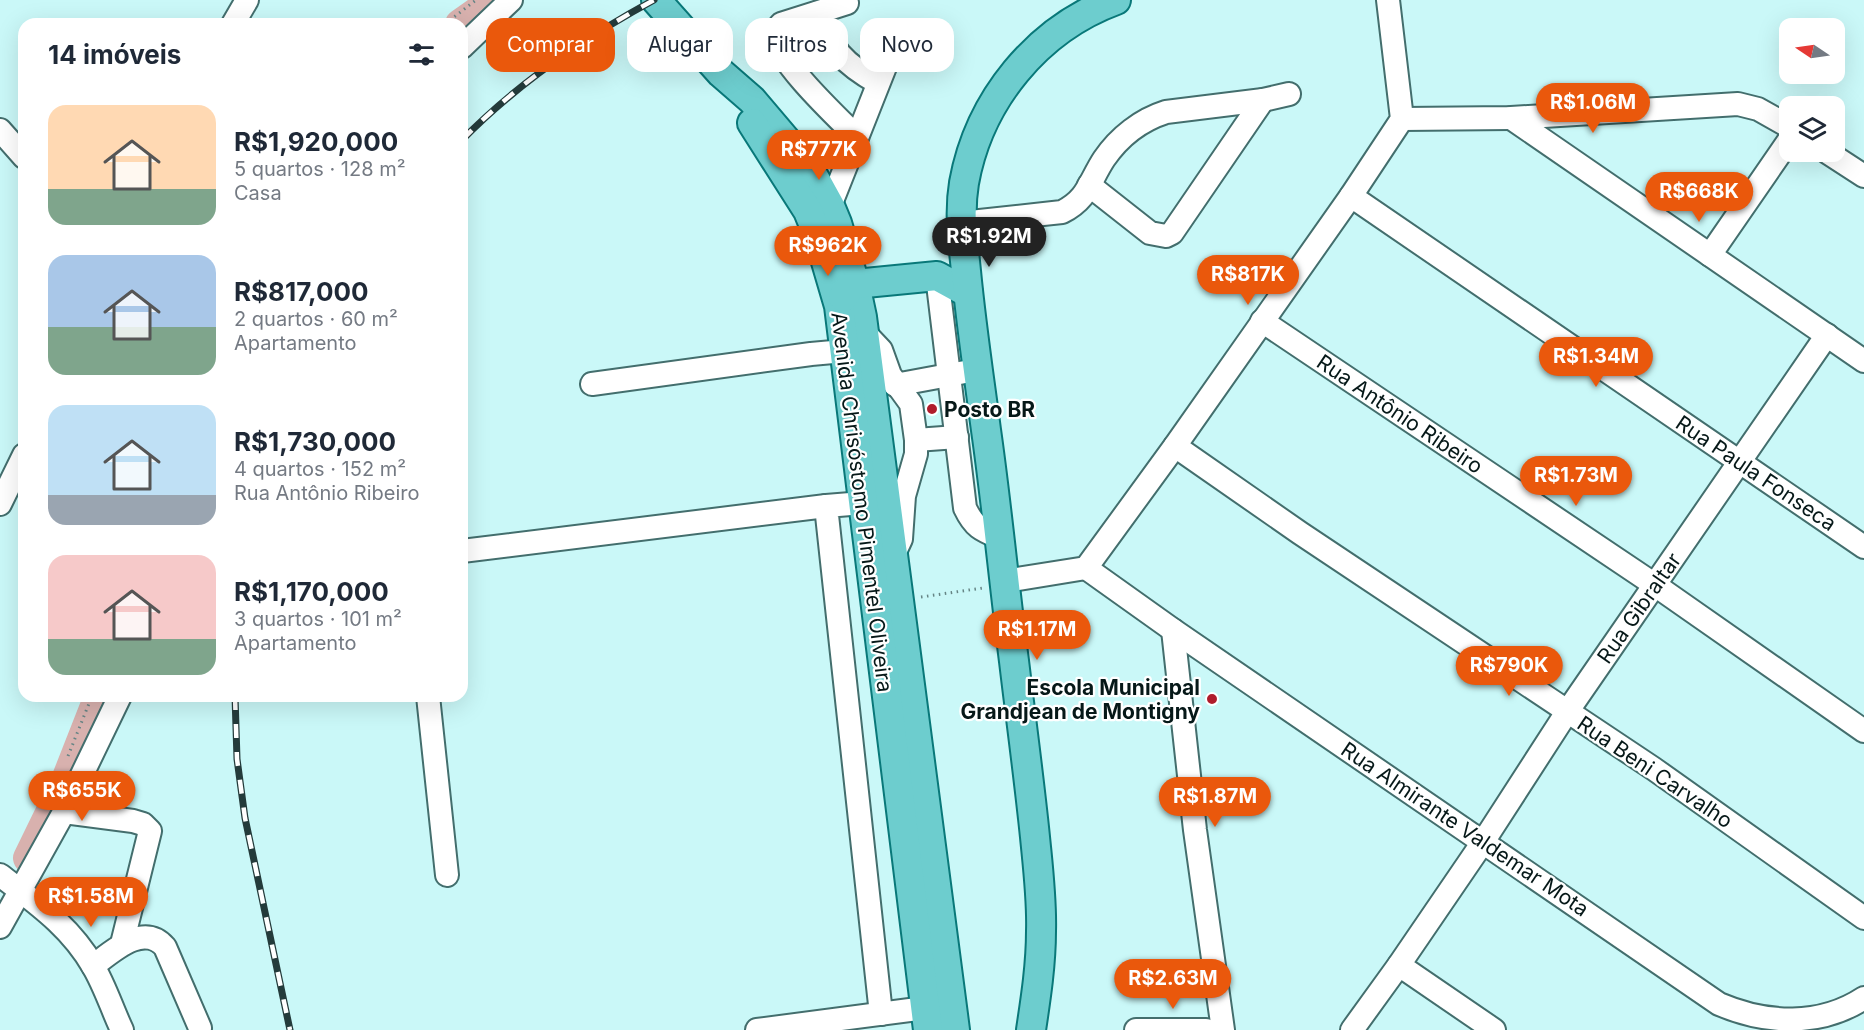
<!DOCTYPE html>
<html lang="pt">
<head>
<meta charset="utf-8">
<style>
  :root { --surface:#fff; --page:#f6f6f7; --text:#1f2937; --muted:#747a83; --accent:#ea580c }
  body { margin:0; font-family:Inter,sans-serif; background:var(--page); color:var(--text); height:100vh; display:flex; flex-direction:column; font-size:22px; white-space:nowrap }
  * { box-sizing:border-box; margin:0 }
  p { font-size:20px; color:var(--muted) }
  .icon { flex:none; width:33px; height:33px; fill:none; stroke:currentColor; stroke-width:2; stroke-linecap:round; stroke-linejoin:round }
  .map { position:relative; flex:1; overflow:hidden }
  .sheet { position:absolute; left:18px; top:18px; width:450px; height:684px; display:flex; flex-direction:column; background:var(--surface); border-radius:18px; box-shadow:0 6px 24px #0002 }
  .sheet>* { flex:none }
  .hud { position:absolute; left:486px; top:18px; width:570px; height:54px; display:flex; gap:12px }
  .needle { width:39px; rotate:283deg }
  .controls { position:absolute; left:1779px; top:18px; display:grid; gap:12px }
  .controls a { display:grid; place-items:center; width:66px; height:66px; border-radius:12px; background:var(--surface); box-shadow:0 6px 24px #0002; font-size:30px }
  .price { position:absolute; translate:-50% -51px; padding:0 14px; border-radius:21px; background:var(--accent); color:#fff; font-size:20px; line-height:39px; filter:drop-shadow(0 2px 3px #0008) }
  .price::after { content:''; position:absolute; left:50%; top:36px; width:18px; height:14px; margin-left:-9px; background:inherit; clip-path:polygon(0 0,100% 0,50% 100%) }
  .price.active { background:#222; color:#fff }
  ul { padding:0; list-style:none }
  li { display:flex; align-items:center; gap:18px; height:150px; padding:0 30px }
  li span { display:grid; place-items:center; flex:none; width:168px; height:120px; border-radius:18px; color:#555 }
  li>.icon { margin-inline-start:auto }
  span .icon { width:72px; height:72px; fill:#fffc; stroke-width:1 }
  li b { font-size:26px }
  h2 { display:flex; justify-content:space-between; align-items:center; height:72px; padding:0 30px; font-size:26px }
  .chip { padding:0 21px; border-radius:18px; background:var(--surface); box-shadow:0 6px 24px #0002; font-size:21px; line-height:54px }
  .chip.active { background:var(--accent); color:#fff }
  .map>svg:first-child { display:block }
  .lines { fill:none; stroke-linecap:round; stroke-linejoin:round }
  .river { stroke:#d8b1ae; stroke-width:30 }
  .minor-casing { stroke:#436e6d; stroke-width:26 }
  .major-casing { stroke:#097879; stroke-width:32 }
  .path { stroke:#668585; stroke-width:3; stroke-dasharray:1.5 4.5; stroke-linecap:butt }
  .minor { stroke:#fff; stroke-width:22 }
  .major { stroke:#6dcdce; stroke-width:28 }
  .rail-casing { stroke:#243b3b; stroke-width:7 }
  .rail { stroke:#fff; stroke-width:4.5; stroke-dasharray:14; stroke-linecap:butt }
  .poi-dot { fill:#af1c2c; stroke:#fff; stroke-width:2 }
  .labels { text-anchor:middle; dominant-baseline:central; stroke-width:4.5; stroke-linejoin:round; paint-order:stroke }
  .poi-label { font-size:21px; font-weight:bold; fill:#061818; stroke:#fff; text-anchor:start }
  .street-label { font-size:21px; fill:#061818; stroke:#fff }
</style>
</head>
<body>
<div class="map">
<svg width="1864" height="1030" viewBox="0 0 1864 1030">
  <rect width="100%" height="100%" fill="#caf8f8"/>
  <g class="lines">
    <g class="river">
      <polyline points="460,24 477,12 490,0"/>
      <polyline points="28,858 66,780 99,696"/>
    </g>
    <g class="minor-casing">
      <g id="minor">
        <path d="M 847,3 L 781,24 L 773,34 C 779,63 835,115 857,137"/>
        <path d="M 817,13 C 832,50 843,63 878,83"/>
        <polyline points="233,24 247,0"/>
        <polyline points="462,47 511,0"/>
        <polyline points="1511,118 1864,361"/>
        <polyline points="1402,119 1511,118 1738,104 1758,109 1790,127"/>
        <polyline points="0,130 24,157"/>
        <polyline points="1827,152 1864,176"/>
        <polyline points="1089,185 1150,233 1166,236 1172,233 1263,100"/>
        <polyline points="1351,196 1864,547"/>
        <polyline points="830,206 887,62 890,31"/>
        <path d="M 961,223 L 1062,212 C 1088,199 1089,182 1104,159 C 1119,137 1141,120 1166,112 L 1263,100 L 1289,94"/>
        <polyline points="1710,255 1790,139"/>
        <path d="M 937,276 L 965,508 C 974,527 981,530 1000,538"/>
        <polyline points="1262,321 1655,585 1864,731"/>
        <polyline points="864,332 881,350 890,375 911,404 916,440 916,454 904,496 901,539 895,552"/>
        <polyline points="592,384 811,354 844,351"/>
        <polyline points="895,385 965,372"/>
        <polyline points="916,440 957,437"/>
        <polyline points="1175,446 1300,533 1654,769 1864,918"/>
        <polyline points="863,503 826,506 881,1014"/>
        <polyline points="0,504 24,455"/>
        <polyline points="462,551 826,506"/>
        <path d="M 1086,568 L 1173,630 L 1719,1004 C 1766,1024 1820,1027 1864,998"/>
        <polyline points="1005,581 1086,568 1175,446 1351,196 1402,119 1388,0"/>
        <polyline points="1173,630 1195,830 1223,1030"/>
        <polyline points="428,696 447,875"/>
        <polyline points="64,812 133,821 143,824 150,831 122,944"/>
        <path d="M 0,875 C 36,903 70,926 93,966 C 105,986 112,1009 122,1030"/>
        <polyline points="0,927 64,812 120,696"/>
        <polyline points="1399,965 1494,1030"/>
        <path d="M 93,966 C 112,952 143,922 165,947 L 200,1028"/>
        <polyline points="757,1030 925,1008"/>
        <polyline points="1136,1030 1206,1030"/>
        <polyline points="1352,1030 1399,965 1483,842 1567,712 1827,335"/>
      </g>
    </g>
    <g class="major-casing">
      <g id="major">
        <polyline points="656,0 721,73 752,100 808,166 830,206 837,223 855,284 862,317 955,1030"/>
        <polyline points="752,123 808,211 819,238 839,306 928,1030"/>
        <polyline points="843,297 849,289 855,284 937,276 968,293"/>
        <path d="M 1031,1030 C 1036,997 1041,964 1041,931 C 1042,900 1038,868 1035,837 C 1029,778 1021,720 1014,661 C 1004,584 997,507 986,430 C 979,377 971,324 966,271 C 963,241 959,213 964,183 C 979,100 1037,29 1116,0"/>
      </g>
    </g>
    <g class="path">
      <polyline points="445,24 476,0"/>
      <polyline points="921,597 983,588"/>
      <polyline points="68,756 92,696"/>
    </g>
    <use href="#minor" class="minor"/>
    <use href="#major" class="major"/>
    <g class="rail-casing">
      <g id="rail">
        <path d="M 462,140 C 518,83 584,38 654,0"/>
        <polyline points="235,696 237,759 245,818 290,1030"/>
      </g>
    </g>
    <use href="#rail" class="rail"/>
  </g>
  <g class="poi-dot">
    <circle cx="932" cy="409" r="6"/>
    <circle cx="1212" cy="699" r="6"/>
  </g>
  <g class="labels">
    <g class="poi-label">
      <text x="944" y="409">Posto BR</text>
      <text x="1200" y="687" text-anchor="end">Escola Municipal<tspan x="1200" dy="24">Grandjean de Montigny</tspan></text>
    </g>
    <g class="street-label">
      <text transform="translate(1400 414) rotate(34)">Rua Antônio Ribeiro</text>
      <text transform="translate(1756 473) rotate(34)">Rua Paula Fonseca</text>
      <text transform="translate(862 502) rotate(83)">Avenida Chrisóstomo Pimentel Oliveira</text>
      <text transform="translate(1639 608) rotate(-55)">Rua Gibraltar</text>
      <text transform="translate(1655 772) rotate(34)">Rua Beni Carvalho</text>
      <text transform="translate(1465 829) rotate(34)">Rua Almirante Valdemar Mota</text>
    </g>
  </g>
</svg>
<div class="controls">
<a><svg class="needle" viewBox="-14 -14 28 28"><path d="M0-13l5 13h-10z" fill="#e53935"/><path d="M0 13l5-13h-10z" fill="#747a83"/></svg></a>
<a><svg class="icon" aria-label="layers" viewBox="0 0 24 24"><path d="M12 4l9 5-9 5-9-5zM3 14l9 5 9-5"/></svg></a>
</div>
<b class="price" style="left:1593px;top:134px">R$1.06M</b>
<b class="price" style="left:819px;top:181px">R$777K</b>
<b class="price" style="left:1699px;top:223px">R$668K</b>
<b class="price active" style="left:989px;top:268px">R$1.92M</b>
<b class="price" style="left:828px;top:277px">R$962K</b>
<b class="price" style="left:1248px;top:306px">R$817K</b>
<b class="price" style="left:1596px;top:388px">R$1.34M</b>
<b class="price" style="left:1576px;top:507px">R$1.73M</b>
<b class="price" style="left:1037px;top:661px">R$1.17M</b>
<b class="price" style="left:1509px;top:697px">R$790K</b>
<b class="price" style="left:82px;top:822px">R$655K</b>
<b class="price" style="left:1215px;top:828px">R$1.87M</b>
<b class="price" style="left:91px;top:928px">R$1.58M</b>
<b class="price" style="left:1173px;top:1010px">R$2.63M</b>
<div class="hud">
<a class="chip active">Comprar</a>
<a class="chip">Alugar</a>
<a class="chip">Filtros</a>
<a class="chip">Novo</a>
</div>
<section class="sheet">
<h2>14 imóveis<svg class="icon" aria-label="filters" viewBox="0 0 24 24"><path d="M4 7h16M4 17h16"/><circle cx="9" cy="7" r="2"/><circle cx="15" cy="17" r="2"/></svg></h2>
<ul>
<li><span style="background:linear-gradient(#ffd9b3 70%,#7fa58c 0)"><svg class="icon" aria-label="home" viewBox="0 0 24 24"><path d="M3 11l9-7 9 7M6 9v11h12V9"/></svg></span><div><b>R$1,920,000</b><p>5 quartos · 128 m²</p><p>Casa</p></div></li>
<li><span style="background:linear-gradient(#a9c7e8 60%,#7fa58c 0)"><svg class="icon" aria-label="home" viewBox="0 0 24 24"><path d="M3 11l9-7 9 7M6 9v11h12V9"/></svg></span><div><b>R$817,000</b><p>2 quartos · 60 m²</p><p>Apartamento</p></div></li>
<li><span style="background:linear-gradient(#bfe0f5 75%,#9aa5b1 0)"><svg class="icon" aria-label="home" viewBox="0 0 24 24"><path d="M3 11l9-7 9 7M6 9v11h12V9"/></svg></span><div><b>R$1,730,000</b><p>4 quartos · 152 m²</p><p>Rua Antônio Ribeiro</p></div></li>
<li><span style="background:linear-gradient(#f6c9c9 70%,#7fa58c 0)"><svg class="icon" aria-label="home" viewBox="0 0 24 24"><path d="M3 11l9-7 9 7M6 9v11h12V9"/></svg></span><div><b>R$1,170,000</b><p>3 quartos · 101 m²</p><p>Apartamento</p></div></li>
</ul>
</section>
</div>
</body>
</html>
